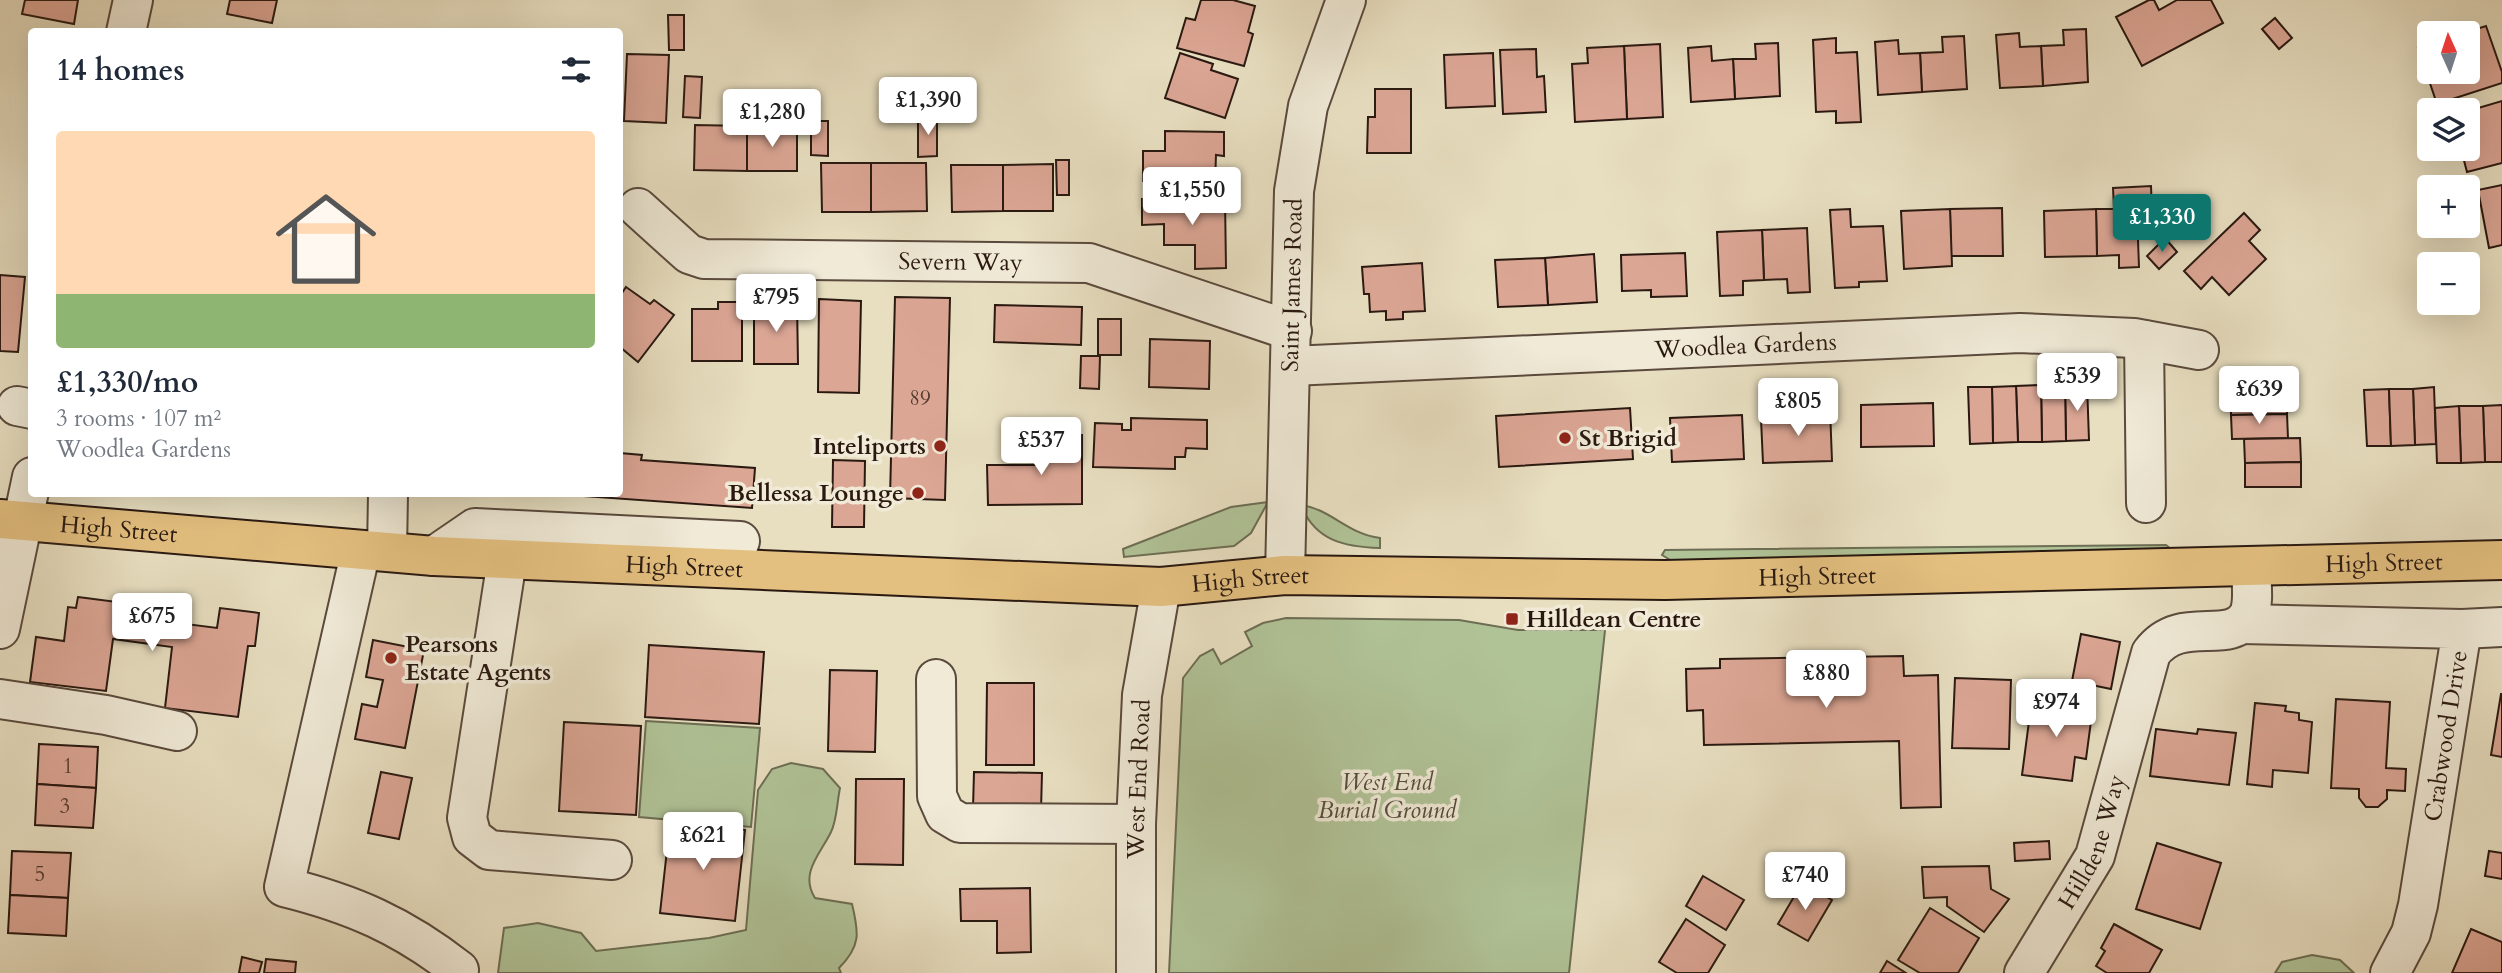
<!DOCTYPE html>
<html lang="en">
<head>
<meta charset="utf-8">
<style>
  :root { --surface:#fff; --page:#f2f2f3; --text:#1f2937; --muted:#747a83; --line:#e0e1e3; --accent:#0f766e }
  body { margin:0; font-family:Cardo,serif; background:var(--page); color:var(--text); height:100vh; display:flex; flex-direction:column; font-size:26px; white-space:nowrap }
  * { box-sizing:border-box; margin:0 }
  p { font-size:23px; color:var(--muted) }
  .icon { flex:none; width:38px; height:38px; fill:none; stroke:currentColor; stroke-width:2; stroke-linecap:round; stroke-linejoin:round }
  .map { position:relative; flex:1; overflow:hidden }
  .sheet { position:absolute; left:28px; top:28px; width:595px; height:469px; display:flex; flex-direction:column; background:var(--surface); border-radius:7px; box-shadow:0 7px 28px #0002 }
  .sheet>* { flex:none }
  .needle { width:46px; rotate:357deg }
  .controls { position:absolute; left:2417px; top:21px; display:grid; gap:14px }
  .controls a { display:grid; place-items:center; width:63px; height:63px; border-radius:7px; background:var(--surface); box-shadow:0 7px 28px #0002; font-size:35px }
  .price { position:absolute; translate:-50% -60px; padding:0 16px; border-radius:7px; background:#fff; color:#222; font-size:23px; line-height:46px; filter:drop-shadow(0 2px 4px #0008) }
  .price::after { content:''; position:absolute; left:50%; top:42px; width:21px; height:16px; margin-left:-10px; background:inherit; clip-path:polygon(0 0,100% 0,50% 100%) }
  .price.active { background:var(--accent); color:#fff }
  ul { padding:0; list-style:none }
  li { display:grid; align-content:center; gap:14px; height:371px; padding:0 28px }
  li+li { border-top:2px solid var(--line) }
  li span { display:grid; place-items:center; height:217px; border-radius:7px; color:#555 }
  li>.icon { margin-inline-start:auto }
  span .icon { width:126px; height:126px; fill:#fffc; stroke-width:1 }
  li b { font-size:30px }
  h2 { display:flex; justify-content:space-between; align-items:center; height:84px; padding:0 28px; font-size:30px }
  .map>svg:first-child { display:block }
  .green { fill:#b0c397; stroke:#6d6e54; stroke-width:2 }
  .building { fill:#dca695; stroke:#2a1911; stroke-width:2 }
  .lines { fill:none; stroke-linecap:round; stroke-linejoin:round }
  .minor-casing { stroke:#5a4a3d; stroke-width:42 }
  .major-casing { stroke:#2a1911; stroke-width:42 }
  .minor { stroke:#f0ead7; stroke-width:38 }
  .major { stroke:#e4c080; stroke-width:38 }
  .poi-dot { fill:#8f2418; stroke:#f0ead7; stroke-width:2.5 }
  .labels { text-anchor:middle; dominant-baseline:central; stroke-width:7; stroke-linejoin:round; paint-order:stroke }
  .number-label { font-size:21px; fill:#563c32 }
  .street-label { font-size:24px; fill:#2a1911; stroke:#f0ead7 }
  .poi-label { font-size:24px; font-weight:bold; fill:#2a1911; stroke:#f0ead7; text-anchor:start }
  .park-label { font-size:24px; font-style:italic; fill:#524c39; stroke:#f0ead7 }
</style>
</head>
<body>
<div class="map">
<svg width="2502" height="973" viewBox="0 0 2502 973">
  <rect width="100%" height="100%" fill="#e8dfc1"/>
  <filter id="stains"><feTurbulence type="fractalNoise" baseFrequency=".00286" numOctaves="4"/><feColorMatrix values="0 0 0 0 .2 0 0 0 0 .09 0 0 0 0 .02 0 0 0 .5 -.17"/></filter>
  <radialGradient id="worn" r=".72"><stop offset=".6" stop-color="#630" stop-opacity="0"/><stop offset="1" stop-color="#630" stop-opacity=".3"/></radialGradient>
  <g class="green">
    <polygon points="1268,502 1251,533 1234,546 1124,557 1123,549 1231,507"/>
    <path d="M 1301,505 C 1331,509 1347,534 1380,538 L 1380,548 C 1345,547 1315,541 1301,505 Z"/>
    <polygon points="2166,545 2171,549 1672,561 1662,555 1665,550"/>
    <polygon points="1286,618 1459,620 1518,630 1605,630 1569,973 1169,973 1183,678 1200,656 1213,649 1221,664 1252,646 1245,632 1263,623"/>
    <polygon points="646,721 760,728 751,827 639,817"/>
    <path d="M 791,763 L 823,769 L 840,788 C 837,802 837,820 831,832 C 821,853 799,873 815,898 L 852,904 C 859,933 861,946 839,968 L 841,973 L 498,973 L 504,928 L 538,923 L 581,933 L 596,951 L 709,938 L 746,930 L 758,790 L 772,769 Z"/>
    <polygon points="2312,955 2340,960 2354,973 2275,973 2282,962"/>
  </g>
  <g class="building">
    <polygon points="25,0 78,0 74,24 22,14"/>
    <polygon points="230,0 277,0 272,23 227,14"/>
    <polygon points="1201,0 1233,0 1255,6 1248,32 1253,34 1244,66 1177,48 1186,18 1195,20"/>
    <polygon points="2149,0 2154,0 2159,10 2177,0 2211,0 2223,23 2142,66 2116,17"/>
    <polygon points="668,15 684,15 684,50 669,50"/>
    <polygon points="2275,18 2292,38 2279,49 2262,29"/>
    <polygon points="2486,26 2502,72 2502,83 2437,104 2418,48 2429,45 2429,72 2468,72 2468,33 2464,33"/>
    <polygon points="2086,29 2088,82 2043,86 2041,46 2064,45 2063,30"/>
    <polygon points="2019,33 2020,47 2041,46 2043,86 2000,88 1996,35"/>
    <polygon points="1964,36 1967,89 1922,92 1920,53 1943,52 1942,37"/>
    <polygon points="1836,38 1836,53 1857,52 1861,122 1836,123 1836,111 1816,112 1813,40"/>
    <polygon points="1898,40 1899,54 1920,53 1922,92 1878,95 1875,42"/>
    <polygon points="1778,43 1780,96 1735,99 1733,59 1756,59 1755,44"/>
    <polygon points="1660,44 1663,117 1627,119 1624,46"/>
    <polygon points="1624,46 1627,119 1575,122 1572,64 1588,63 1587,48"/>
    <polygon points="1711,46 1712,61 1733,59 1735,99 1691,102 1688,48"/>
    <polygon points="1536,49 1537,77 1544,76 1546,112 1503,114 1500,50"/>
    <polygon points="1180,53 1213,64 1211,70 1238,79 1225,118 1165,98"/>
    <polygon points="1493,53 1495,106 1446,108 1444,55"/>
    <polygon points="627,54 669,55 666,123 624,121"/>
    <polygon points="685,76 702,77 700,118 683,117"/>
    <polygon points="1375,89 1411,89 1411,153 1367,153 1368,117 1375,117"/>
    <polygon points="2502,101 2502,163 2467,172 2461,149 2468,149 2468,111"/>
    <polygon points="937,117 937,156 918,157 918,118"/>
    <polygon points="811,121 828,121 828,156 811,155"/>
    <polygon points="695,125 747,126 747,171 694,170"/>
    <polygon points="747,126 797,127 797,171 747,171"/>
    <polygon points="1165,131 1224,132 1224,156 1216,155 1215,183 1143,181 1143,151 1165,151"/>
    <polygon points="1056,160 1069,160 1069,195 1057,195"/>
    <polygon points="821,163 871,163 871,212 822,212"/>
    <polygon points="871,163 926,163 927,211 871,212"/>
    <polygon points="1053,164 1053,211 1003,211 1003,165"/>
    <polygon points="951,165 1003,165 1003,211 952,212"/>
    <polygon points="2502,185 2502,245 2489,248 2478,190"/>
    <polygon points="2151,186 2152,212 2137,213 2139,267 2119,268 2119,255 2097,256 2096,209 2114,209 2113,188"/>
    <polygon points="1142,199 1225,199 1226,268 1195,269 1195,245 1164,245 1164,224 1142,225"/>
    <polygon points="2002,208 2003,256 1951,256 1950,209"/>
    <polygon points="1850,209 1851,227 1883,226 1887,281 1859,282 1859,287 1835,288 1830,210"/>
    <polygon points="1950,209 1952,266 1904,269 1901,211"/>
    <polygon points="2096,209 2097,256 2045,257 2044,211"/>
    <polygon points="2244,213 2260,230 2249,241 2266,259 2229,295 2212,277 2201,289 2184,271"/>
    <polygon points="1807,228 1810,292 1788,293 1787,279 1764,280 1762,230"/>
    <polygon points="1762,230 1764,280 1743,281 1743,295 1720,296 1717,232"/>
    <polygon points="2165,238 2177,252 2159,269 2147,256"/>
    <polygon points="1685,253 1687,296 1651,297 1651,290 1622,291 1621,255"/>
    <polygon points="1594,254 1597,302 1548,305 1545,258"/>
    <polygon points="1545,258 1548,305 1498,307 1495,260"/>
    <polygon points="1422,263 1425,311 1403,312 1403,319 1386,320 1386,311 1370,312 1369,294 1364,294 1362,267"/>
    <polygon points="0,275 25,277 18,352 0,351"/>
    <polygon points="626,287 650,304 654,300 674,315 638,362 620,347 620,296"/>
    <polygon points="895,297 950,298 945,500 890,498"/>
    <polygon points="819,299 861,301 859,393 818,392"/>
    <polygon points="718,302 742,302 742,361 692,361 692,309 718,309"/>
    <polygon points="754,303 797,303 798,364 754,364"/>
    <polygon points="995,305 1082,307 1081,345 994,342"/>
    <rect x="1098" y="319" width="23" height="36"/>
    <polygon points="1150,339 1210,341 1209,389 1149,387"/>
    <polygon points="1081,356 1100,356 1099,389 1080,388"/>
    <polygon points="2087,384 2089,440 2066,441 2065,385"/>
    <polygon points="2041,385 2065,385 2066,441 2042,442"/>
    <polygon points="2041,385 2042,442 2018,442 2016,386"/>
    <polygon points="2016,386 2018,442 1993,443 1992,387"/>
    <polygon points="1968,387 1992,387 1993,443 1970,444"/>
    <polygon points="2434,387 2436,444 2415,445 2413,389"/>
    <polygon points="2389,389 2391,446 2367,446 2364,390"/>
    <polygon points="2389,389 2413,389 2415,445 2391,446"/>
    <polygon points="2231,390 2287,390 2287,414 2231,415"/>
    <polygon points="1933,403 1934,446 1861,447 1861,405"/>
    <polygon points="2502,405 2502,462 2485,462 2483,406"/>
    <polygon points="2459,406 2483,406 2485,462 2461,463"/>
    <polygon points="2459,406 2461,463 2437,463 2435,408"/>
    <polygon points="1630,408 1633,459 1499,467 1496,416"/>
    <polygon points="1806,409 1830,409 1832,461 1763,463 1761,419 1807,417"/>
    <polygon points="2287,414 2288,438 2232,439 2231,415"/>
    <polygon points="1742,415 1744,459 1672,462 1670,418"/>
    <polygon points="1131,418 1207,420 1207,449 1186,448 1185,457 1175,457 1175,469 1093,467 1095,423 1122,424 1122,430 1131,430"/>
    <polygon points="1082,435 1082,504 988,505 987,465 1043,465 1043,436"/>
    <polygon points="2300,438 2301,462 2245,463 2244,439"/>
    <polygon points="620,453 642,455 641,460 755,468 752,508 555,494 620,494"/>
    <polygon points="833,460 865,461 864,527 832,527"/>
    <polygon points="2301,462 2301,487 2245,487 2245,463"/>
    <polygon points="78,597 156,607 154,620 217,628 220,608 259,613 255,646 248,646 238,717 165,708 172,647 113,639 106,691 30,682 36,637 64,641 68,607 76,608"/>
    <polygon points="2081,634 2120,642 2111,689 2072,681"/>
    <polygon points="373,640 424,650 405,748 355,739 362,704 377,707 383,680 366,677"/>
    <polygon points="649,645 764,652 759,724 645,717"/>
    <polygon points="1903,656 1904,676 1938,675 1941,807 1901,808 1899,741 1704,745 1703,710 1687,711 1686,669 1720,668 1720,659"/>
    <polygon points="830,670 877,671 875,752 828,751"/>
    <polygon points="1955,678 2011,680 2009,749 1952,748"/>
    <polygon points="987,683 1034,683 1034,765 986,765"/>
    <polygon points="2501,694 2502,694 2502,757 2491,755"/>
    <polygon points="2032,698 2093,706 2086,759 2075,757 2072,781 2022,775"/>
    <polygon points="2336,699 2390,702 2386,768 2406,769 2405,791 2387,790 2387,799 2378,807 2366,807 2359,798 2359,789 2331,788"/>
    <polygon points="2255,703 2286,706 2285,711 2299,713 2299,720 2312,722 2308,773 2273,770 2272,787 2247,784"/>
    <polygon points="564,722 641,726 636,815 559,811"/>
    <polygon points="2156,729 2197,734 2198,729 2236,733 2229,785 2150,776"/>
    <polygon points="39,744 98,747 96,788 37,784"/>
    <polygon points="381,772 412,778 399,839 368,833"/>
    <polygon points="974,772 1042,773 1041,810 973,808"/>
    <polygon points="856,779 904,779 903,865 855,864"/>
    <polygon points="37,784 96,788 93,828 35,825"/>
    <polygon points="670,823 745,830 735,921 660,913"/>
    <polygon points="2049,841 2050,859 2015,861 2014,843"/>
    <polygon points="2157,843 2221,863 2200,929 2136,909"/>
    <polygon points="12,851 71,853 68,898 10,895"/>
    <polygon points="2489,851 2502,853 2502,879 2485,876"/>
    <polygon points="1989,866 1991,889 2009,899 1984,932 1947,906 1947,897 1924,898 1922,867"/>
    <polygon points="1703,876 1744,900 1726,930 1686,906"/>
    <polygon points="1802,883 1832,900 1808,941 1778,924"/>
    <polygon points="1030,888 1031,952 997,953 997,921 961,921 960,889"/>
    <polygon points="10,895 68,898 66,936 8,933"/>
    <polygon points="1930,908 1979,938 1958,973 1920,973 1898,960"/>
    <polygon points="1686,919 1725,945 1708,973 1677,973 1659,962"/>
    <polygon points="2114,924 2162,950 2149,973 2107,973 2096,966 2105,951 2101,948"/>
    <polygon points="2471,929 2502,942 2502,973 2452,973"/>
    <polygon points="242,957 262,962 259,973 239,973"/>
    <polygon points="266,959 296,962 295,973 264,973"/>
    <polygon points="1887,961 1906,973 1880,973"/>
  </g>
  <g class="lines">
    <g class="minor-casing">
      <g id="minor">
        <polyline points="126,32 133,0"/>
        <path id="s1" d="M 638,208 L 689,254 L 704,259 L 1089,263 L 1292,331"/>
        <polyline points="2144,340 2146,503"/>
        <path id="s2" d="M 1291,366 L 2020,333 L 2134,338 L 2199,350"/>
        <polyline points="17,406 32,409"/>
        <path d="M 361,550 L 284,887 C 353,904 403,926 459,970"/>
        <polyline points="387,551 388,494"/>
        <polyline points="434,556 475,528 740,541 730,568"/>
        <polyline points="507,560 467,818 472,837 489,850 612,860"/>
        <path id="s3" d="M 1285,575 L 1294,191 L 1308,106 L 1346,0"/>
        <polyline points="2241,624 2462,629 2418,905 2411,933 2390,973"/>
        <polyline points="0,629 32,477"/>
        <polyline points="2462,629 2502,627"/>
        <polyline points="936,679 937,796 945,814 960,823 1136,824"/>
        <polyline points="0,699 106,715 177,731"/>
        <path id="s4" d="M 1136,973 L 1136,824 L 1142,695 L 1161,587"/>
        <path id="s5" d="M 2024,973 L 2095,856 L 2151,653 C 2181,613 2229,647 2248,616 C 2255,603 2251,582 2251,567"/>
      </g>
    </g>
    <g class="major-casing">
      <g id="major">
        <path id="s6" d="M 0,519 L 434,556 L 1161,587 L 1285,575 L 1665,580 L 2502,560"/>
      </g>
    </g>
    <use href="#minor" class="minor"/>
    <use href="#major" class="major"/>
  </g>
  <g class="poi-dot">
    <circle cx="1565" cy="438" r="7"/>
    <circle cx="940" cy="446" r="7"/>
    <circle cx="918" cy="493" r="7"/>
    <rect x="1505" y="612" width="14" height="14" rx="3.5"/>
    <circle cx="391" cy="658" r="7"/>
  </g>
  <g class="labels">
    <g class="number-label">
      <text x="920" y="398">89</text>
      <text x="68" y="766">1</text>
      <text x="65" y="806">3</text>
      <text x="40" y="874">5</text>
    </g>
    <g class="street-label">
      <text stroke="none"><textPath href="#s1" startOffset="341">Severn Way</textPath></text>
      <text stroke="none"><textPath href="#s3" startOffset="290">Saint James Road</textPath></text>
      <text stroke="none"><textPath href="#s2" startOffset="455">Woodlea Gardens</textPath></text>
      <text stroke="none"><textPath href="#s6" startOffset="119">High Street</textPath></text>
      <text stroke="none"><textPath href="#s6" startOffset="2387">High Street</textPath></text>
      <text stroke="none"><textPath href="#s6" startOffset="686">High Street</textPath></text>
      <text stroke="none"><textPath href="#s6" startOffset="1820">High Street</textPath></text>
      <text stroke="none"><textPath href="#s6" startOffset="1253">High Street</textPath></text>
      <text transform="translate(2446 736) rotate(-81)">Crabwood Drive</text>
      <text stroke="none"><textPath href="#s4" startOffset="194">West End Road</textPath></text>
      <text stroke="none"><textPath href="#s5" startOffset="149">Hilldene Way</textPath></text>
    </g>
    <g class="poi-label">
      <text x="1579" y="438">St Brigid</text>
      <text x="926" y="446" text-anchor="end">Inteliports</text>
      <text x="904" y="493" text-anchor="end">Bellessa Lounge</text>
      <text x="1526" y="619">Hilldean Centre</text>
      <text x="405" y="644">Pearsons<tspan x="405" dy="28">Estate Agents</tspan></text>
    </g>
    <g class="park-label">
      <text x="1387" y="782">West End<tspan x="1387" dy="28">Burial Ground</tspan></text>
    </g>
  </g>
  <rect width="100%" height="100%" filter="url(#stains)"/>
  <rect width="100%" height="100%" fill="url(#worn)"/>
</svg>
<div class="controls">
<a><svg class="needle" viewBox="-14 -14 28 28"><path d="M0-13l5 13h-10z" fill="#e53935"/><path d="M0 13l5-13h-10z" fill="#747a83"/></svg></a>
<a><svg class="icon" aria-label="layers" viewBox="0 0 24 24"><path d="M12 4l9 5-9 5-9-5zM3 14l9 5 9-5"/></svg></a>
<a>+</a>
<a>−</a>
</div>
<b class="price" style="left:928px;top:137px">£1,390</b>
<b class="price" style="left:772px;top:149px">£1,280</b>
<b class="price" style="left:1192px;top:227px">£1,550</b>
<b class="price active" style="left:2162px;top:254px">£1,330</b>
<b class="price" style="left:776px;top:334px">£795</b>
<b class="price" style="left:2077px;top:413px">£539</b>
<b class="price" style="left:2259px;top:426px">£639</b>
<b class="price" style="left:1798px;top:438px">£805</b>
<b class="price" style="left:1041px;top:477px">£537</b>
<b class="price" style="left:152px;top:653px">£675</b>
<b class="price" style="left:1826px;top:710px">£880</b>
<b class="price" style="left:2056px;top:739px">£974</b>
<b class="price" style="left:703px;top:872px">£621</b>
<b class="price" style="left:1805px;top:912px">£740</b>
<section class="sheet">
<h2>14 homes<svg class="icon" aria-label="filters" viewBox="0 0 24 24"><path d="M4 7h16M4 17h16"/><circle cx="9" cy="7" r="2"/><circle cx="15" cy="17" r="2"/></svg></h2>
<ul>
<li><span style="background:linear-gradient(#ffd9b3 75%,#8fb573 0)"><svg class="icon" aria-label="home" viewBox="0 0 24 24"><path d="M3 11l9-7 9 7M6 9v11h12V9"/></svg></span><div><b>£1,330/mo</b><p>3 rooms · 107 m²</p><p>Woodlea Gardens</p></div></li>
</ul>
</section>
</div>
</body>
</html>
